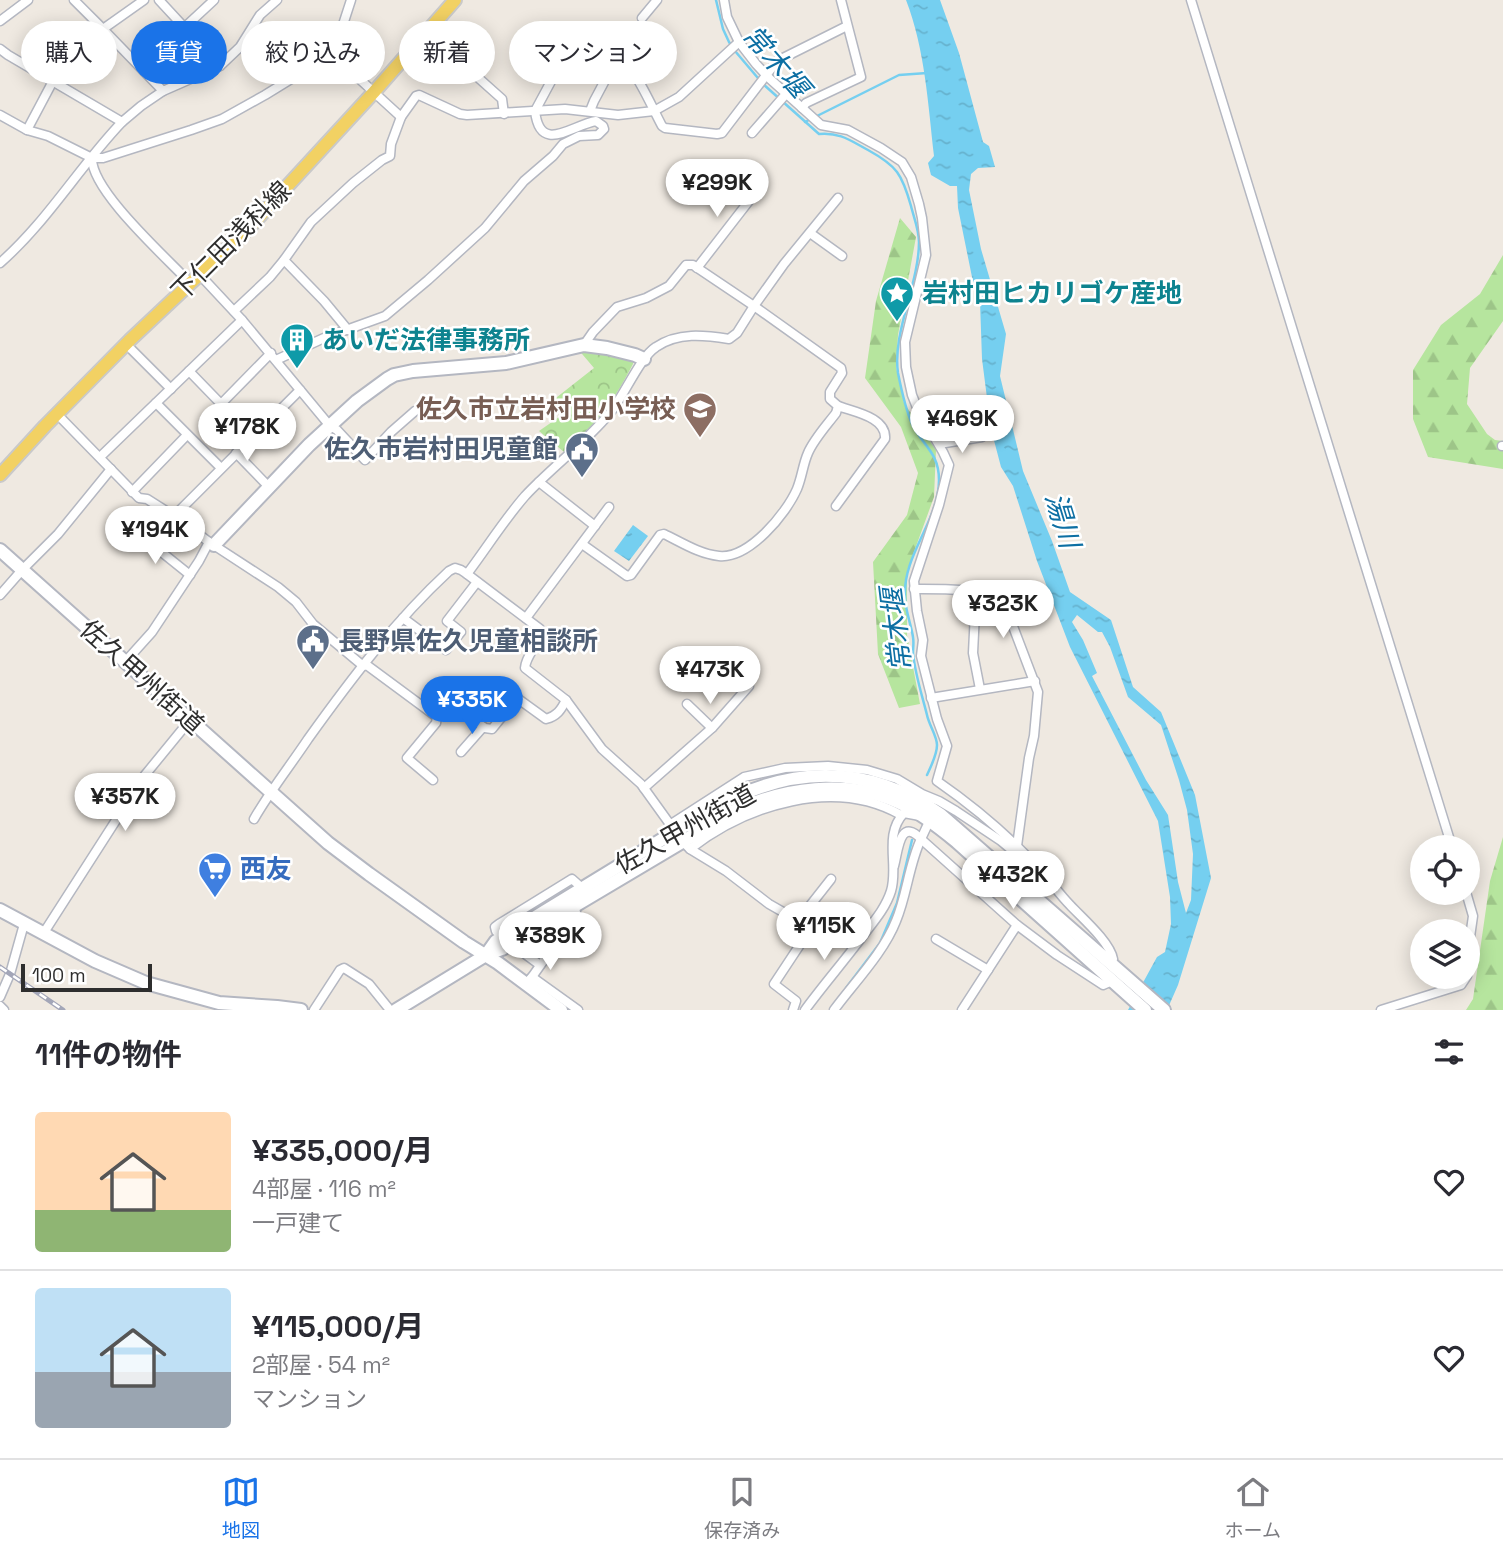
<!DOCTYPE html>
<html lang="ja">
<head>
<meta charset="utf-8">
<style>
  :root { --surface:#fff; --page:#f7f7f7; --text:#2b2b33; --muted:#7c7c81; --line:#e1e1e2; --accent:#1a73e8 }
  body { margin:0; font-family:"Space Grotesk","Noto Sans JP",sans-serif; background:var(--page); color:var(--text); height:100vh; display:flex; flex-direction:column; font-size:26px; white-space:nowrap }
  * { box-sizing:border-box; margin:0 }
  p { font-size:23px; color:var(--muted) }
  .icon { flex:none; width:38px; height:38px; fill:none; stroke:currentColor; stroke-width:2; stroke-linecap:round; stroke-linejoin:round }
  .map { position:relative; height:1010px; overflow:hidden }
  .sheet { display:flex; flex-direction:column; background:var(--surface); flex:1 }
  .sheet>* { flex:none }
  .top-card { position:absolute; left:21px; top:21px; width:700px; height:63px; display:flex; gap:14px }
  .tools { position:absolute; left:1410px; top:835px; display:grid; gap:14px }
  .tools a { display:grid; place-items:center; width:70px; height:70px; border-radius:50%; background:var(--surface); box-shadow:0 4px 18px #0003; font-size:35px }
  .scale { position:absolute; left:21px; bottom:18px; width:131px; box-sizing:border-box; padding-left:7px; border:4px solid #2e2e2e; border-top:0; font-size:19px; line-height:24px; white-space:nowrap; color:#2e2e2e; -webkit-text-stroke:5px #fff; paint-order:stroke }
  .price { position:absolute; translate:-50% -60px; padding:0 16px; border-radius:24px; background:#fff; color:#222; font-size:23px; line-height:46px; filter:drop-shadow(0 2px 4px #0008) }
  .price::after { content:''; position:absolute; left:50%; top:42px; width:21px; height:16px; margin-left:-10px; background:inherit; clip-path:polygon(0 0,100% 0,50% 100%) }
  .price.selected { background:var(--accent); color:#fff }
  ul { padding:0; list-style:none }
  li { display:flex; align-items:center; gap:21px; height:175px; padding:0 35px }
  li+li { border-top:2px solid var(--line) }
  li span { display:grid; place-items:center; flex:none; width:196px; height:140px; border-radius:7px; color:#555 }
  li>.icon { margin-inline-start:auto }
  span .icon { width:84px; height:84px; fill:#fffc; stroke-width:1 }
  li b { font-size:30px }
  h2 { display:flex; justify-content:space-between; align-items:center; height:84px; padding:0 35px; font-size:30px }
  .pill { padding:0 24px; border-radius:32px; background:var(--surface); box-shadow:0 4px 18px #0003; font-size:24px; line-height:63px }
  .pill.selected { background:var(--accent); color:#fff }
  .menu { display:flex; justify-content:space-around; align-items:center; height:98px; border-top:2px solid var(--line); background:var(--surface); font-size:19px; color:var(--muted) }
  .menu a { display:grid; justify-items:center; gap:4px }
  .menu .selected { color:var(--accent) }
  .map>svg:first-child { display:block }
  .forest { fill:url(#forest-firs) }
  .park { fill:url(#park-crowns) }
  .water { fill:url(#water-ripples); fill-rule:evenodd }
  .lines { fill:none; stroke-linecap:round; stroke-linejoin:round }
  .stream { stroke:#75cff0; stroke-width:2.5 }
  .street-casing { stroke:#b4b7c1; stroke-width:11 }
  .secondary-casing { stroke:#b4b7c1; stroke-width:16 }
  .primary-casing { stroke:#c9c9c9; stroke-width:16 }
  .street { stroke:#fff; stroke-width:8 }
  .secondary { stroke:#fff; stroke-width:12 }
  .primary { stroke:#f2d163; stroke-width:12 }
  .rail-casing { stroke:#a3a6b8; stroke-width:5 }
  .rail { stroke:#fff; stroke-width:2.5; stroke-dasharray:8; stroke-linecap:butt }
  .labels { text-anchor:middle; dominant-baseline:central; stroke-width:5; stroke-linejoin:round; paint-order:stroke }
  .street-label { font-size:26px; fill:#2e2e2e; stroke:#fff }
  .culture-label { font-size:26px; font-weight:bold; fill:#0d838f; stroke:#fff; text-anchor:start }
  .education-label { font-size:26px; font-weight:bold; fill:#785e54; stroke:#fff; text-anchor:end }
  .service-label { font-size:26px; font-weight:bold; fill:#4e5e75; stroke:#fff; text-anchor:end }
  .shop-label { font-size:26px; font-weight:bold; fill:#366cbe; stroke:#fff; text-anchor:start }
  .water-label { font-size:28px; font-style:italic; fill:#0d6fa3; stroke:#fff }
</style>
</head>
<body>
<div class="map">
<svg width="1503" height="1010" viewBox="0 0 1503 1010">
  <defs>
    <pattern id="forest-firs" width="22" height="20" patternUnits="userSpaceOnUse" patternTransform="scale(1.75)"><rect width="22" height="20" fill="#b6e59e"/><path d="M5 1l3.5 6h-7zM16 11l3.5 6h-7z" fill="#9dc588"/></pattern>
    <pattern id="park-crowns" width="20" height="18" patternUnits="userSpaceOnUse" patternTransform="scale(1.75)"><rect width="20" height="18" fill="#b6e59e"/><path d="M2 6a3 3 0 1 1 6 0M12 15a3 3 0 1 1 6 0" fill="none" stroke="#9dc588"/></pattern>
    <pattern id="water-ripples" width="26" height="14" patternUnits="userSpaceOnUse" patternTransform="scale(1.75)"><rect width="26" height="14" fill="#75cff0"/><path d="M2 4q2-2 4 0t4 0M15 11q2-2 4 0t4 0" fill="none" stroke="#66b2ce"/></pattern>
  </defs>
  <rect width="100%" height="100%" fill="#efe9e1"/>
  <g class="forest">
    <polygon points="900,218 916,237 898,335 896,367 904,403 936,450 934,497 907,571 907,635 920,704 899,708 878,654 873,562 907,515 918,473 901,427 865,378 876,301"/>
    <polygon points="1503,255 1503,321 1470,368 1467,404 1487,434 1495,440 1503,441 1503,469 1428,457 1413,419 1413,370 1441,325 1480,294"/>
    <polygon points="1503,837 1503,1010 1466,1010 1473,999 1490,881"/>
  </g>
  <path class="park" d="M 577,348 L 629,358 L 633,361 L 633,364 C 625,379 617,394 607,407 C 595,424 579,438 564,452 L 539,431 L 562,415 L 552,401 L 594,368 Z"/>
  <g class="water">
    <path d="M 906,0 L 940,0 L 959,53 L 983,142 L 989,146 L 995,167 L 978,168 L 971,174 L 969,190 L 981,249 L 1006,334 L 1000,376 L 1023,471 L 1052,541 L 1070,592 L 1111,620 L 1133,687 L 1161,712 L 1195,795 L 1211,878 L 1178,985 L 1167,1010 L 1128,1010 L 1157,957 L 1165,952 L 1171,924 L 1170,897 L 1158,821 L 1070,647 L 1037,561 L 1013,486 L 1001,467 L 991,429 L 982,359 L 980,302 L 972,277 L 958,208 L 957,186 L 950,186 L 931,175 L 928,163 L 934,156 C 928,104 925,49 906,0 ZM 1077,615 L 1098,632 L 1102,632 L 1110,647 L 1128,697 L 1161,725 L 1179,780 L 1187,810 L 1193,854 L 1191,900 L 1186,913 L 1178,882 L 1168,815 L 1146,780 L 1092,676 L 1097,673 L 1083,640 L 1072,622 Z"/>
    <polygon points="633,525 648,536 629,561 614,551"/>
  </g>
  <g class="lines">
    <g class="stream">
      <path d="M 716,0 L 723,29 L 729,42 L 735,51 L 763,84 L 819,134 C 840,132 851,141 868,150 C 897,166 902,174 911,206 C 914,218 919,230 919,242 C 919,284 892,333 898,373 C 901,388 906,410 912,424 C 922,445 939,452 939,480 C 939,521 903,554 905,596 C 905,610 911,624 913,637 C 914,643 913,648 913,653 C 915,674 922,695 927,715 C 929,725 937,736 937,745 C 937,755 931,766 927,775"/>
      <polyline points="805,122 899,75 927,73"/>
      <polyline points="846,988 880,943 897,903 912,840"/>
    </g>
    <g class="street-casing">
      <g id="street">
        <polyline points="144,0 103,29 163,91"/>
        <polyline points="159,0 220,66"/>
        <path d="M 724,0 L 727,17 L 739,42 L 756,64 L 770,79 L 821,125 L 848,130 L 881,148 L 902,162 L 911,177 L 919,204 L 922,218 L 926,255 L 905,342 L 906,367 L 912,395 L 918,410 L 943,452 L 949,465 L 939,505 L 914,581 L 917,611 L 923,640 L 921,656 L 937,719 L 947,746 L 937,781 C 976,808 1011,838 1042,872 C 1052,883 1060,895 1070,905 C 1082,918 1110,942 1113,959 L 1110,963"/>
        <polyline points="1191,0 1452,847"/>
        <polyline points="642,18 657,0"/>
        <polyline points="0,21 28,0"/>
        <polyline points="185,27 214,0"/>
        <polyline points="427,32 502,99 504,114"/>
        <polyline points="0,49 8,55 122,122 141,106 163,91 220,66 240,47 260,15 277,0"/>
        <polyline points="330,52 401,117 416,96 419,95 460,114 467,115 565,109 618,115 654,111 679,97 739,42"/>
        <polyline points="802,108 806,103 861,77 841,0"/>
        <polyline points="590,111 594,101 619,54"/>
        <polyline points="0,115 27,130 48,136 92,158 103,158 191,130 222,119 265,95 317,63 330,52 339,37 351,0"/>
        <polyline points="27,130 53,81 74,52 103,29 74,0"/>
        <polyline points="752,133 786,94"/>
        <path d="M 92,158 C 91,191 167,258 190,283"/>
        <polyline points="810,233 842,256"/>
        <polyline points="284,260 324,301 348,330"/>
        <path d="M 0,263 C 47,222 79,167 122,122"/>
        <polyline points="697,268 759,188"/>
        <polyline points="200,275 242,320 330,426 337,430 365,460 391,432 415,411"/>
        <polyline points="234,311 270,277 284,260 311,222 353,183 382,160 390,156 391,144 401,117"/>
        <polyline points="126,344 171,389"/>
        <polyline points="584,345 593,332 617,307 646,298 669,286 686,265 693,265 754,306 784,264 838,198"/>
        <path d="M 276,360 L 324,338 L 385,316 L 428,280 L 485,228 L 524,181 L 553,156 L 563,144 L 579,136 L 598,135 L 604,129 L 603,126 L 596,121 C 572,125 540,155 535,111 L 577,33 C 583,33 587,34 593,37 C 631,53 644,92 662,126 L 665,128 L 717,134 L 722,133 L 777,61 L 847,26"/>
        <polyline points="189,371 221,404 251,438"/>
        <polyline points="156,403 221,468"/>
        <polyline points="221,404 271,353"/>
        <path d="M 57,414 L 139,498 L 147,499 L 174,516 L 209,542 L 278,587 L 296,602 L 313,624 L 362,665 L 368,666 L 437,717 L 447,705 L 453,705 L 485,728 L 492,729 L 517,698 L 546,719 C 557,716 561,710 566,700"/>
        <polyline points="939,444 982,437"/>
        <polyline points="1502,446 1503,446"/>
        <polyline points="236,453 269,487"/>
        <polyline points="100,457 242,320"/>
        <polyline points="539,482 595,526"/>
        <polyline points="132,492 187,435"/>
        <path d="M 836,506 L 885,439 C 887,417 854,412 838,406"/>
        <polyline points="174,516 300,390"/>
        <polyline points="139,534 190,575"/>
        <path d="M 467,574 L 540,629 C 542,643 526,653 525,668 L 566,700 L 602,749 L 641,784 L 682,841 L 690,849 L 726,871 L 769,904 L 811,928 L 774,984 L 796,1001 L 793,1010"/>
        <path d="M 914,589 C 936,589 985,588 1003,600 L 1038,692 L 1034,736 L 1029,758 L 1017,846"/>
        <polyline points="976,592 973,653 980,689"/>
        <polyline points="0,595 22,570 58,534 111,469"/>
        <polyline points="403,618 446,650 461,632 447,621 477,582"/>
        <polyline points="526,618 609,507"/>
        <polyline points="125,662 152,632 199,561 209,542"/>
        <polyline points="931,698 1035,681"/>
        <polyline points="687,704 712,728"/>
        <polyline points="461,752 483,727"/>
        <polyline points="433,780 407,758 436,723 437,717"/>
        <polyline points="644,788 712,728 749,686"/>
        <path d="M 254,819 C 270,791 290,766 308,739 C 351,679 395,621 449,571 L 455,568 L 461,570 L 467,574 C 486,549 504,520 525,496 C 552,467 585,443 610,413 C 624,396 640,357 656,347 C 678,332 704,335 729,339 L 737,333 L 754,306 L 841,368 L 842,373 L 830,392 L 830,399 L 838,406 L 836,413 C 827,425 814,439 808,453 C 803,464 802,477 797,489 C 786,514 749,559 719,556 C 699,554 681,542 664,534 L 660,535 L 631,575 L 627,576 L 582,544"/>
        <polyline points="671,824 744,777 785,768 828,766 867,770 897,779 922,794 939,801 956,811 1001,841 1013,851 1017,850 1017,846"/>
        <polyline points="927,826 921,839 1017,925"/>
        <path d="M 690,849 C 747,805 834,777 901,815"/>
        <polyline points="1466,892 1473,916 1468,951"/>
        <polyline points="798,921 831,879"/>
        <polyline points="496,931 495,927 499,924 572,879 582,888"/>
        <polyline points="43,934 145,775 190,720"/>
        <polyline points="936,939 988,970"/>
        <polyline points="525,954 540,965"/>
        <polyline points="532,977 573,919 576,912 573,906"/>
        <polyline points="530,979 532,977 578,1010"/>
        <polyline points="0,997 10,974 24,924"/>
        <polyline points="0,1006 4,1010"/>
        <polyline points="314,1010 340,970 344,968 369,984 390,1010"/>
        <path d="M 805,1010 C 824,984 846,959 865,933 C 875,920 886,907 891,891 C 899,865 883,835 904,813 L 920,816"/>
        <path d="M 834,1010 C 854,983 884,952 896,921 C 907,895 909,864 921,839 C 899,816 898,853 894,866"/>
        <polyline points="962,1010 1017,925 1057,955 1103,985 1112,981"/>
        <polyline points="1381,1010 1461,985 1467,976"/>
      </g>
    </g>
    <g class="secondary-casing">
      <g id="secondary">
        <polyline points="214,545 309,445 357,401 387,379 394,375 413,371 506,363 584,345 607,348 635,355 644,359"/>
        <polyline points="0,550 328,843 369,874 464,942 498,963 561,1010"/>
        <polyline points="0,910 95,961 146,983 219,1003 277,1007 301,1010"/>
        <path d="M 486,955 L 496,941 L 707,812 C 785,766 865,761 941,815 L 1164,1010"/>
        <path d="M 396,1010 L 486,955 L 502,949 L 734,811 C 784,788 846,779 898,802 C 920,812 939,827 957,842 L 1145,1010"/>
      </g>
    </g>
    <g class="primary-casing">
      <polyline id="primary" points="0,475 45,426 130,340 247,230 374,92 455,0"/>
    </g>
    <use href="#street" class="street"/>
    <use href="#secondary" class="secondary"/>
    <use href="#primary" class="primary"/>
    <g class="rail-casing">
      <polyline id="rail" points="0,967 63,1010"/>
    </g>
    <use href="#rail" class="rail"/>
  </g>
  <defs>
    <g id="sight-pin" transform="scale(1.75)"><path d="M0 17L-7.5 6A9.5 9.5 0 1 1 7.5 6Z" fill="#0f9aa8" stroke="#fff"/><path d="M0-6L1.8-2.2L6-1.7L2.9 1.2L3.7 5.4L0 3.3L-3.7 5.4L-2.9 1.2L-6-1.7L-1.8-2.2Z" fill="#fff"/></g>
    <g id="building-pin" transform="scale(1.75)"><path d="M0 17L-7.5 6A9.5 9.5 0 1 1 7.5 6Z" fill="#0f9aa8" stroke="#fff"/><path d="M-4-6H4V6H1V3H-1V6H-4ZM-2.5-4.3h1.7v1.8h-1.7ZM.8-4.3h1.7v1.8H.8ZM-2.5-1h1.7V.8h-1.7ZM.8-1h1.7V.8H.8Z" fill="#fff"/></g>
    <g id="school-pin" transform="scale(1.75)"><path d="M0 17L-7.5 6A9.5 9.5 0 1 1 7.5 6Z" fill="#8d6e63" stroke="#fff"/><path d="M0-5L7-2L0 1L-7-2ZM-4 1L0 2.5L4 1V4Q0 6-4 4Z" fill="#fff"/></g>
    <g id="civic-pin" transform="scale(1.75)"><path d="M0 17L-7.5 6A9.5 9.5 0 1 1 7.5 6Z" fill="#5c6f8a" stroke="#fff"/><path d="M-.6-6.5H3V-4.5H.6V-3L4-1V1h2V6H-6V1h2V-1L-.6-3ZM-1.2 2.5V6h2.4V2.5Z" fill="#fff"/></g>
    <g id="supermarket-pin" transform="scale(1.75)"><path d="M0 17L-7.5 6A9.5 9.5 0 1 1 7.5 6Z" fill="#3f7fe0" stroke="#fff"/><path d="M-6-5.5h2.5l.6 2H6L4.5 2H-2.5L-4.4-4H-6ZM-1.5 3.2a1.3 1.3 0 1 0 .1 0ZM3 3.2a1.3 1.3 0 1 0 .1 0Z" fill="#fff"/></g>
  </defs>
  <g fill-rule="evenodd">
    <use href="#sight-pin" x="897" y="293"/>
    <use href="#building-pin" x="297" y="340"/>
    <use href="#school-pin" x="700" y="409"/>
    <use href="#civic-pin" x="582" y="449"/>
    <use href="#civic-pin" x="313" y="641"/>
    <use href="#supermarket-pin" x="215" y="869"/>
  </g>
  <g class="labels">
    <g class="street-label">
      <text transform="translate(231 241) rotate(-45)">下仁田浅科線</text>
      <text transform="translate(142 677) rotate(42)">佐久甲州街道</text>
      <text transform="translate(685 829) rotate(-29)">佐久甲州街道</text>
    </g>
    <g class="culture-label">
      <text x="922" y="293">岩村田ヒカリゴケ産地</text>
      <text x="322" y="340">あいだ法律事務所</text>
    </g>
    <g class="education-label">
      <text x="676" y="409">佐久市立岩村田小学校</text>
    </g>
    <g class="service-label">
      <text x="558" y="449">佐久市岩村田児童館</text>
      <text x="338" y="641" text-anchor="start">長野県佐久児童相談所</text>
    </g>
    <g class="shop-label">
      <text x="240" y="869">西友</text>
    </g>
    <g class="water-label">
      <text transform="translate(776 61) rotate(49)">常木堰</text>
      <text transform="translate(1063 520) rotate(73)">湯川</text>
      <text transform="translate(896 630) rotate(-97)">常木堰</text>
    </g>
  </g>
</svg>
<div class="tools">
<a><svg class="icon" aria-label="locate" viewBox="0 0 24 24"><circle cx="12" cy="12" r="6"/><path d="M12 2v4M12 18v4M2 12h4M18 12h4"/></svg></a>
<a><svg class="icon" aria-label="layers" viewBox="0 0 24 24"><path d="M12 4l9 5-9 5-9-5zM3 14l9 5 9-5"/></svg></a>
</div>
<div class="scale">100 m</div>
<b class="price" style="left:717px;top:219px">¥299K</b>
<b class="price" style="left:962px;top:455px">¥469K</b>
<b class="price" style="left:247px;top:463px">¥178K</b>
<b class="price" style="left:155px;top:566px">¥194K</b>
<b class="price" style="left:1003px;top:640px">¥323K</b>
<b class="price" style="left:710px;top:706px">¥473K</b>
<b class="price selected" style="left:472px;top:736px">¥335K</b>
<b class="price" style="left:125px;top:833px">¥357K</b>
<b class="price" style="left:1013px;top:911px">¥432K</b>
<b class="price" style="left:824px;top:962px">¥115K</b>
<b class="price" style="left:550px;top:972px">¥389K</b>
<div class="top-card">
<a class="pill">購入</a>
<a class="pill selected">賃貸</a>
<a class="pill">絞り込み</a>
<a class="pill">新着</a>
<a class="pill">マンション</a>
</div>
</div>
<section class="sheet">
<h2>11件の物件<svg class="icon" aria-label="filters" viewBox="0 0 24 24"><path d="M4 7h16M4 17h16"/><circle cx="9" cy="7" r="2"/><circle cx="15" cy="17" r="2"/></svg></h2>
<ul>
<li><span style="background:linear-gradient(#ffd9b3 70%,#8fb573 0)"><svg class="icon" aria-label="home" viewBox="0 0 24 24"><path d="M3 11l9-7 9 7M6 9v11h12V9"/></svg></span><div><b>¥335,000/月</b><p>4部屋 · 116 m²</p><p>一戸建て</p></div><svg class="icon" aria-label="heart" viewBox="0 0 24 24"><path d="M12 20l-8-8c-3-5 5-10 8-4 3-6 11-1 8 4z"/></svg></li>
<li><span style="background:linear-gradient(#bfe0f5 60%,#9aa5b1 0)"><svg class="icon" aria-label="home" viewBox="0 0 24 24"><path d="M3 11l9-7 9 7M6 9v11h12V9"/></svg></span><div><b>¥115,000/月</b><p>2部屋 · 54 m²</p><p>マンション</p></div><svg class="icon" aria-label="heart" viewBox="0 0 24 24"><path d="M12 20l-8-8c-3-5 5-10 8-4 3-6 11-1 8 4z"/></svg></li>
</ul>
</section>
<nav class="menu">
<a class="selected"><svg class="icon" aria-label="map" viewBox="0 0 24 24"><path d="M3 6l6-2 6 2 6-2v14l-6 2-6-2-6 2zM9 4v14M15 6v14"/></svg>地図</a>
<a><svg class="icon" aria-label="saved" viewBox="0 0 24 24"><path d="M7 4h10v16l-5-4-5 4z"/></svg>保存済み</a>
<a><svg class="icon" aria-label="home" viewBox="0 0 24 24"><path d="M3 11l9-7 9 7M6 9v11h12V9"/></svg>ホーム</a>
</nav>
</body>
</html>
